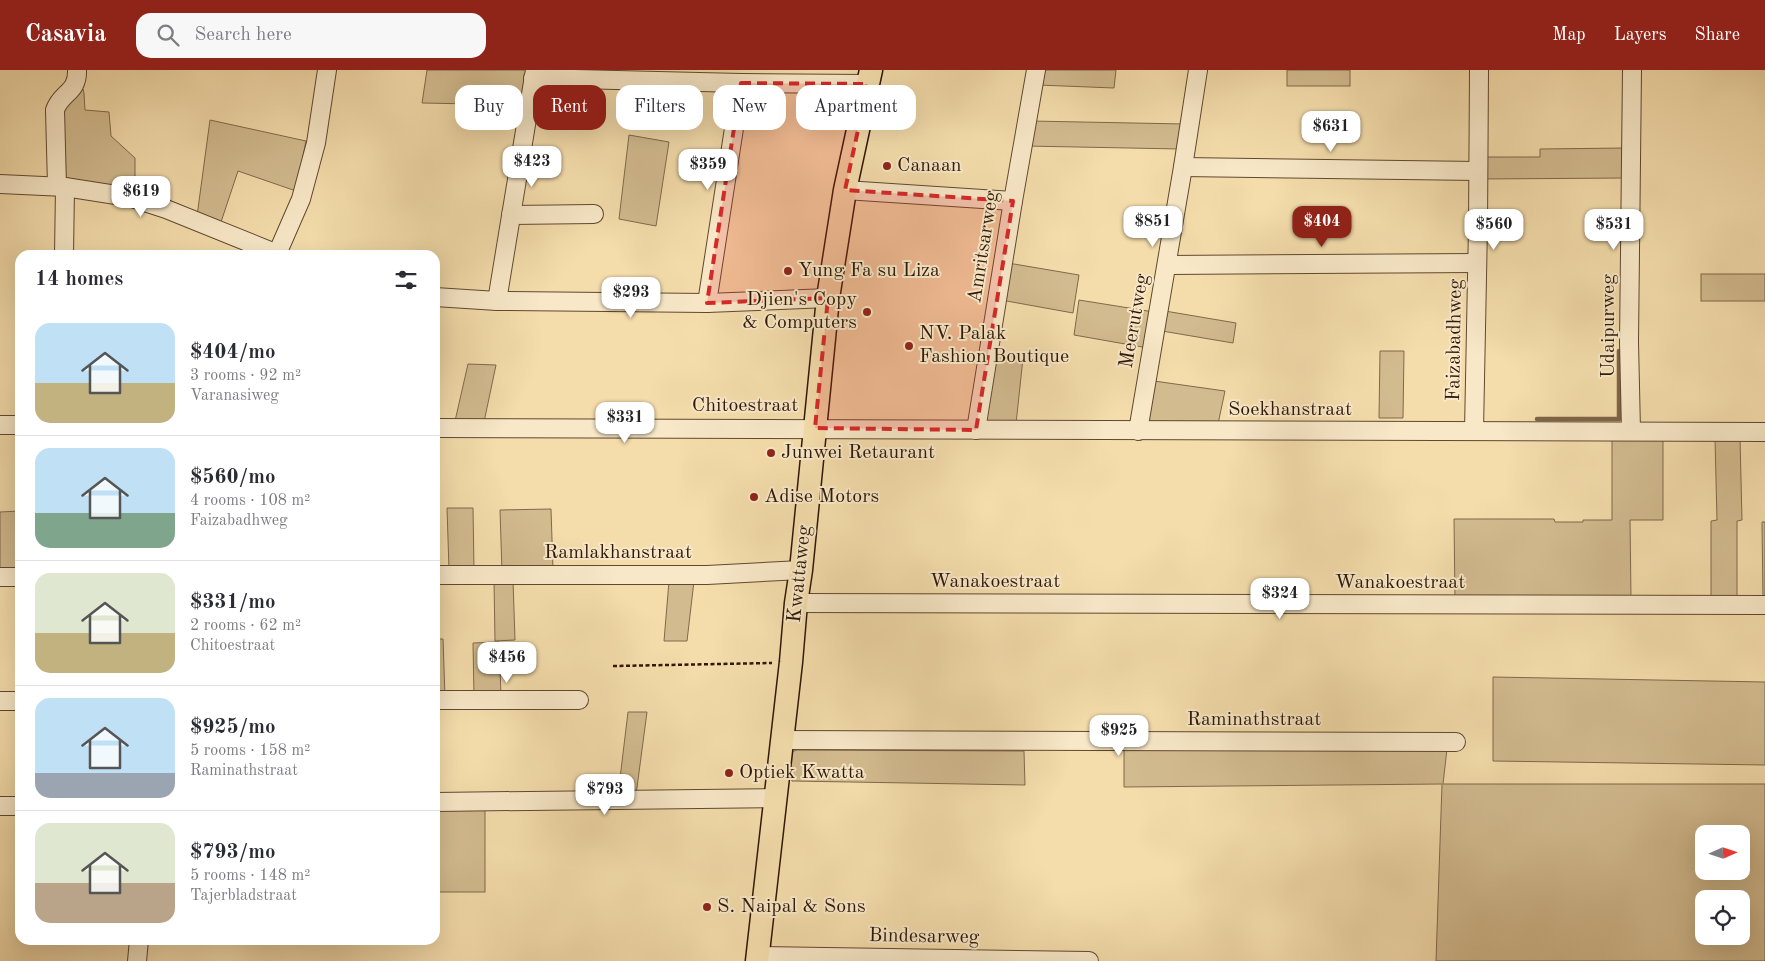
<!DOCTYPE html>
<html lang="en">
<head>
<meta charset="utf-8">
<style>
  :root { --surface:#fff; --page:#f7f7f7; --text:#2b2b33; --muted:#7c7c81; --line:#e1e1e2; --accent:#8f2418 }
  body { margin:0; font-family:"Old Standard TT",serif; background:var(--page); color:var(--text); height:100vh; display:flex; flex-direction:column; font-size:19px; white-space:nowrap }
  * { box-sizing:border-box; margin:0 }
  p { font-size:16px; color:var(--muted) }
  .icon { flex:none; width:28px; height:28px; fill:none; stroke:currentColor; stroke-width:2; stroke-linecap:round; stroke-linejoin:round }
  .map { position:relative; flex:1; overflow:hidden }
  .drawer { position:absolute; left:15px; top:180px; width:425px; height:695px; display:flex; flex-direction:column; background:var(--surface); border-radius:15px; box-shadow:0 5px 20px #0002 }
  .drawer>* { flex:none }
  .hud { position:absolute; left:455px; top:15px; width:475px; height:45px; display:flex; gap:10px }
  .needle { width:32px; rotate:87deg }
  .fabs { position:absolute; left:1695px; top:755px; display:grid; gap:10px }
  .fabs a { display:grid; place-items:center; width:55px; height:55px; border-radius:10px; background:var(--surface); box-shadow:0 5px 20px #0002; font-size:25px }
  .price { position:absolute; translate:-50% -42px; padding:0 11px; border-radius:10px; background:#fff; color:#222; font-size:16px; line-height:32px; filter:drop-shadow(0 1px 2px #0008) }
  .price::after { content:''; position:absolute; left:50%; top:30px; width:15px; height:11px; margin-left:-8px; background:inherit; clip-path:polygon(0 0,100% 0,50% 100%) }
  .price.current { background:var(--accent); color:#fff }
  ul { padding:0; list-style:none }
  li { display:flex; align-items:center; gap:15px; height:125px; padding:0 20px }
  li+li { border-top:1px solid var(--line) }
  li span { display:grid; place-items:center; flex:none; width:140px; height:100px; border-radius:15px; color:#555 }
  li>.icon { margin-inline-start:auto }
  span .icon { width:60px; height:60px; fill:#fffc; stroke-width:1 }
  li b { font-size:21px }
  h2 { display:flex; justify-content:space-between; align-items:center; height:60px; padding:0 20px; font-size:21px }
  .tag { padding:0 18px; border-radius:15px; background:var(--surface); box-shadow:0 5px 20px #0002; font-size:18px; line-height:45px }
  .tag.current { background:var(--accent); color:#fff }
  header { display:flex; align-items:center; gap:30px; box-sizing:border-box; height:70px; padding:0 25px; background:var(--accent); color:#fff }
  header strong { font-size:24px }
  nav { display:flex; gap:28px; margin-inline-start:auto; font-size:18px }
  .search { width:350px; height:45px; background:var(--page); display:flex; align-items:center; gap:12px; box-sizing:border-box; padding:0 18px; border-radius:15px; color:var(--muted); font-size:19px }
  .map>svg:first-child { display:block }
  .green { fill:#d2bb8f; stroke:#80694b; fill-rule:evenodd }
  .lines { fill:none; stroke-linecap:round; stroke-linejoin:round }
  .stream { stroke:#7d6548; stroke-width:4.5 }
  .minor-casing { stroke:#604830; stroke-width:20 }
  .major-casing { stroke:#2e1707; stroke-width:25 }
  .path { stroke:#2e1707; stroke-width:2.5; stroke-dasharray:4 2.5; stroke-linecap:butt }
  .minor { stroke:#f8e8c8; stroke-width:18 }
  .major { stroke:#f4dcab; stroke-width:22 }
  .marked { fill:#d62828; fill-opacity:0.2; stroke:#d62828; stroke-width:4; stroke-dasharray:10 6; stroke-linejoin:round }
  .poi-dot { fill:#8f2418; stroke:#f8e8c8; stroke-width:2 }
  .labels { text-anchor:middle; dominant-baseline:central; stroke-width:4; stroke-linejoin:round; paint-order:stroke }
  .poi-label { font-size:20px; fill:#2e1707; stroke:#f8e8c8; text-anchor:start }
  .street-label { font-size:20px; fill:#2e1707; stroke:#f8e8c8 }
</style>
</head>
<body>
<header>
<strong>Casavia</strong>
<div class="search"><svg class="icon" aria-label="search" viewBox="0 0 24 24"><circle cx="10" cy="10" r="6"/><path d="M15 15l6 6"/></svg>Search here</div>
<nav><a>Map</a><a>Layers</a><a>Share</a></nav>
</header>
<div class="map">
<svg width="1765" height="891" viewBox="0 0 1765 891">
  <rect width="100%" height="100%" fill="#f4dcab"/>
  <filter id="stains"><feTurbulence type="fractalNoise" baseFrequency=".004" numOctaves="4"/><feColorMatrix values="0 0 0 0 .2 0 0 0 0 .09 0 0 0 0 .02 0 0 0 .5 -.17"/></filter>
  <radialGradient id="worn" r=".72"><stop offset=".6" stop-color="#630" stop-opacity="0"/><stop offset="1" stop-color="#630" stop-opacity=".3"/></radialGradient>
  <g class="green">
    <polygon points="427,0 527,0 522,35 422,33"/>
    <polygon points="1041,0 1116,0 1114,18 1038,15"/>
    <rect x="1287" y="0" width="63" height="16"/>
    <polygon points="79,19 83,19 84,23 85,40 109,42 111,66 135,88 135,110 129,111 123,119 65,108 60,39"/>
    <polygon points="210,50 306,71 296,121 238,101 220,155 197,146"/>
    <polygon points="1031,51 1184,54 1180,79 1026,76"/>
    <polygon points="629,65 669,72 656,156 619,149"/>
    <polygon points="1625,78 1625,108 1481,109 1481,87 1540,87 1540,79"/>
    <polygon points="1008,193 1079,205 1073,243 1001,230"/>
    <rect x="1701" y="204" width="64" height="27"/>
    <polygon points="1079,230 1154,242 1148,278 1074,265"/>
    <polygon points="1165,241 1236,253 1233,273 1162,261"/>
    <polygon points="1380,281 1404,281 1403,348 1379,348"/>
    <polygon points="993,283 1023,288 1016,354 983,352"/>
    <polygon points="468,294 496,295 484,352 455,351"/>
    <polygon points="1154,311 1225,321 1218,354 1150,353 1148,347"/>
    <polygon points="1612,367 1663,367 1663,450 1630,450 1631,529 1455,530 1454,449 1554,449 1555,452 1583,452 1583,450 1612,450"/>
    <polygon points="1715,368 1740,368 1742,450 1737,451 1737,529 1711,529 1711,451 1717,450"/>
    <polygon points="447,438 473,438 474,500 449,500"/>
    <polygon points="551,439 553,500 502,502 500,440"/>
    <polygon points="20,441 20,498 0,499 0,442"/>
    <polygon points="1762,452 1765,452 1765,530 1763,530"/>
    <polygon points="513,510 515,570 495,571 494,511"/>
    <polygon points="669,511 694,511 687,571 664,571"/>
    <polygon points="435,569 443,569 445,627 435,627"/>
    <polygon points="499,572 501,626 474,626 473,573"/>
    <polygon points="1493,607 1765,612 1765,695 1493,691"/>
    <polygon points="628,642 647,642 636,725 618,725"/>
    <path d="M 1447,679 L 1443,714 L 1765,714 L 1765,891 L 1436,891 L 1442,714 L 1124,717 L 1124,680 ZM 1704,764 L 1741,764 L 1741,801 L 1704,801 ZM 1704,829 L 1741,829 L 1741,866 L 1704,866 Z"/>
    <polygon points="797,680 1024,681 1025,715 792,711 787,695 791,682"/>
    <rect x="435" y="739" width="50" height="83"/>
  </g>
  <g class="lines">
    <polyline class="stream" points="1537,349 1619,349 1619,281"/>
    <g class="minor-casing">
      <g id="minor">
        <polyline points="533,8 741,13 868,14"/>
        <polyline points="1183,97 1478,101"/>
        <polyline points="0,114 65,117 129,127 166,139 280,185"/>
        <path d="M 57,116 L 55,40 C 61,22 78,23 77,0"/>
        <polyline points="845,120 1013,131"/>
        <polyline points="511,145 594,144"/>
        <polyline points="277,184 301,129 316,73 327,0"/>
        <polyline points="64,185 65,117"/>
        <polyline points="1167,195 1477,193"/>
        <polyline points="435,227 497,231 707,233 828,228"/>
        <polyline points="497,231 535,0"/>
        <polyline points="707,233 741,13"/>
        <polyline points="0,355 20,355"/>
        <polyline points="435,358 1765,362"/>
        <polyline points="976,360 1013,131 1036,0"/>
        <polyline points="1138,361 1183,97 1198,0"/>
        <polyline points="1474,361 1478,156 1479,0"/>
        <polyline points="1631,361 1629,272 1632,0"/>
        <polyline points="435,505 707,505 801,500"/>
        <polyline points="0,507 20,507"/>
        <polyline points="796,533 1765,535"/>
        <polyline points="435,630 579,630"/>
        <polyline points="0,631 20,631"/>
        <polyline points="782,670 1456,672"/>
        <polyline points="435,732 775,728"/>
        <polyline points="0,736 20,736"/>
        <polyline points="757,886 1089,891"/>
        <polyline points="137,891 139,870"/>
      </g>
    </g>
    <g class="major-casing">
      <polyline id="major" points="757,891 791,592 796,533 801,500 828,228 845,120 871,0"/>
    </g>
    <polyline class="path" points="613,596 772,593"/>
    <use href="#minor" class="minor"/>
    <use href="#major" class="major"/>
  </g>
  <path class="marked" d="M 741,13 L 868,14 L 845,120 L 1013,131 L 976,360 L 815,358 L 828,228 L 707,233 Z"/>
  <g class="poi-dot">
    <circle cx="887" cy="96" r="5"/>
    <circle cx="788" cy="201" r="5"/>
    <circle cx="867" cy="242" r="5"/>
    <circle cx="909" cy="276" r="5"/>
    <circle cx="771" cy="383" r="5"/>
    <circle cx="754" cy="427" r="5"/>
    <circle cx="729" cy="703" r="5"/>
    <circle cx="707" cy="837" r="5"/>
  </g>
  <g class="labels">
    <g class="poi-label">
      <text x="897" y="96">Canaan</text>
      <text x="798" y="201">Yung Fa su Liza</text>
      <text x="857" y="230" text-anchor="end">Djien's Copy<tspan x="857" dy="23">&amp; Computers</tspan></text>
      <text x="919" y="264">NV. Palak<tspan x="919" dy="23">Fashion Boutique</tspan></text>
      <text x="781" y="383">Junwei Retaurant</text>
      <text x="764" y="427">Adise Motors</text>
      <text x="739" y="703">Optiek Kwatta</text>
      <text x="717" y="837">S. Naipal &amp; Sons</text>
    </g>
    <g class="street-label">
      <text transform="translate(984 177) rotate(-81)">Amritsarweg</text>
      <text transform="translate(1135 251) rotate(-80)">Meerutweg</text>
      <text transform="translate(1609 256) rotate(-90)">Udaipurweg</text>
      <text transform="translate(1455 270) rotate(-89)">Faizabadhweg</text>
      <text x="745" y="336">Chitoestraat</text>
      <text x="1290" y="340">Soekhanstraat</text>
      <text x="618" y="483">Ramlakhanstraat</text>
      <text transform="translate(800 504) rotate(-84)">Kwattaweg</text>
      <text x="995" y="512">Wanakoestraat</text>
      <text x="1400" y="513">Wanakoestraat</text>
      <text x="1254" y="650">Raminathstraat</text>
      <text transform="translate(924 867) rotate(1)">Bindesarweg</text>
    </g>
  </g>
  <rect width="100%" height="100%" filter="url(#stains)"/>
  <rect width="100%" height="100%" fill="url(#worn)"/>
</svg>
<div class="fabs">
<a><svg class="needle" viewBox="-14 -14 28 28"><path d="M0-13l5 13h-10z" fill="#e53935"/><path d="M0 13l5-13h-10z" fill="#7c7c81"/></svg></a>
<a><svg class="icon" aria-label="locate" viewBox="0 0 24 24"><circle cx="12" cy="12" r="6"/><path d="M12 2v4M12 18v4M2 12h4M18 12h4"/></svg></a>
</div>
<b class="price" style="left:1331px;top:83px">$631</b>
<b class="price" style="left:532px;top:118px">$423</b>
<b class="price" style="left:708px;top:121px">$359</b>
<b class="price" style="left:141px;top:148px">$619</b>
<b class="price" style="left:1153px;top:178px">$851</b>
<b class="price current" style="left:1322px;top:178px">$404</b>
<b class="price" style="left:1494px;top:181px">$560</b>
<b class="price" style="left:1614px;top:181px">$531</b>
<b class="price" style="left:631px;top:249px">$293</b>
<b class="price" style="left:625px;top:374px">$331</b>
<b class="price" style="left:1280px;top:550px">$324</b>
<b class="price" style="left:507px;top:614px">$456</b>
<b class="price" style="left:1119px;top:687px">$925</b>
<b class="price" style="left:605px;top:746px">$793</b>
<div class="hud">
<a class="tag">Buy</a>
<a class="tag current">Rent</a>
<a class="tag">Filters</a>
<a class="tag">New</a>
<a class="tag">Apartment</a>
</div>
<section class="drawer">
<h2>14 homes<svg class="icon" aria-label="filters" viewBox="0 0 24 24"><path d="M4 7h16M4 17h16"/><circle cx="9" cy="7" r="2"/><circle cx="15" cy="17" r="2"/></svg></h2>
<ul>
<li><span style="background:linear-gradient(#bfe0f5 60%,#c2b280 0)"><svg class="icon" aria-label="home" viewBox="0 0 24 24"><path d="M3 11l9-7 9 7M6 9v11h12V9"/></svg></span><div><b>$404/mo</b><p>3 rooms · 92 m²</p><p>Varanasiweg</p></div></li>
<li><span style="background:linear-gradient(#bfe0f5 65%,#7fa58c 0)"><svg class="icon" aria-label="home" viewBox="0 0 24 24"><path d="M3 11l9-7 9 7M6 9v11h12V9"/></svg></span><div><b>$560/mo</b><p>4 rooms · 108 m²</p><p>Faizabadhweg</p></div></li>
<li><span style="background:linear-gradient(#dfe7d0 60%,#c2b280 0)"><svg class="icon" aria-label="home" viewBox="0 0 24 24"><path d="M3 11l9-7 9 7M6 9v11h12V9"/></svg></span><div><b>$331/mo</b><p>2 rooms · 62 m²</p><p>Chitoestraat</p></div></li>
<li><span style="background:linear-gradient(#bfe0f5 75%,#9aa5b1 0)"><svg class="icon" aria-label="home" viewBox="0 0 24 24"><path d="M3 11l9-7 9 7M6 9v11h12V9"/></svg></span><div><b>$925/mo</b><p>5 rooms · 158 m²</p><p>Raminathstraat</p></div></li>
<li><span style="background:linear-gradient(#dfe7d0 60%,#b9a48a 0)"><svg class="icon" aria-label="home" viewBox="0 0 24 24"><path d="M3 11l9-7 9 7M6 9v11h12V9"/></svg></span><div><b>$793/mo</b><p>5 rooms · 148 m²</p><p>Tajerbladstraat</p></div></li>
</ul>
</section>
</div>
</body>
</html>
